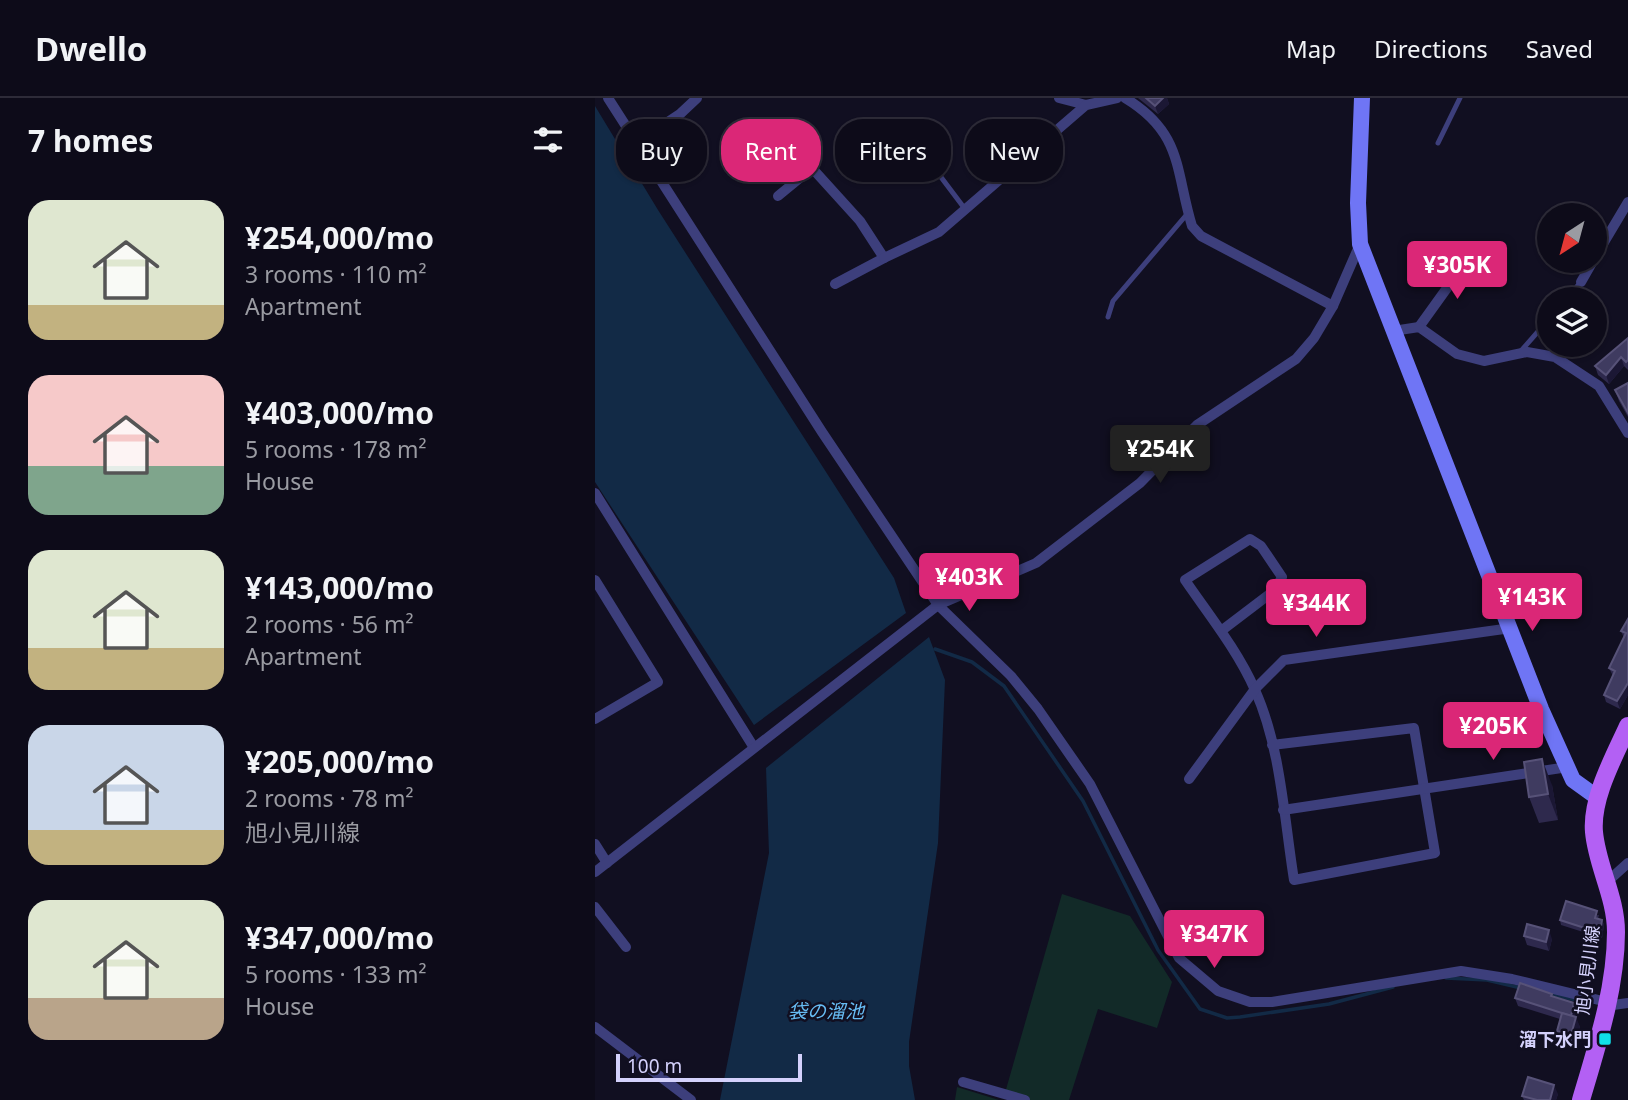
<!DOCTYPE html>
<html lang="en">
<head>
<meta charset="utf-8">
<style>
  :root { --surface:#0d0b19; --page:#1b1926; --text:#f1f3f6; --muted:#9a9ba2; --line:#2d2b38; --accent:#db2777 }
  body { margin:0; font-family:"Noto Sans","Noto Sans JP",sans-serif; background:var(--page); color:var(--text); height:100vh; display:flex; flex-direction:column; font-size:26px; white-space:nowrap }
  * { box-sizing:border-box; margin:0 }
  p { font-size:23px; color:var(--muted) }
  .icon { flex:none; width:38px; height:38px; fill:none; stroke:currentColor; stroke-width:2; stroke-linecap:round; stroke-linejoin:round }
  .map { position:relative; flex:1; overflow:hidden }
  .details { display:flex; flex-direction:column; background:var(--surface); width:595px }
  .details>* { flex:none }
  .banner { position:absolute; left:21px; top:21px; width:665px; height:63px; display:flex; gap:14px }
  .needle { width:46px; rotate:216deg }
  .tools { position:absolute; left:942px; top:105px; display:grid; gap:14px }
  .tools a { display:grid; place-items:center; width:70px; height:70px; border-radius:50%; background:var(--surface); box-shadow:0 2px 5px #0004,0 0 0 2px var(--line); font-size:35px }
  .scale { position:absolute; left:21px; bottom:18px; width:186px; box-sizing:border-box; padding-left:7px; border:4px solid #d4d1fc; border-top:0; font-size:19px; line-height:24px; white-space:nowrap; color:#d4d1fc; -webkit-text-stroke:5px #110f21; paint-order:stroke }
  .price { position:absolute; translate:-50% -60px; padding:0 16px; border-radius:7px; background:var(--accent); color:#fff; font-size:23px; line-height:46px; filter:drop-shadow(0 2px 4px #0008) }
  .price::after { content:''; position:absolute; left:50%; top:42px; width:21px; height:16px; margin-left:-10px; background:inherit; clip-path:polygon(0 0,100% 0,50% 100%) }
  .price.selected { background:#222; color:#fff }
  ul { padding:0; list-style:none }
  li { display:flex; align-items:center; gap:21px; height:175px; padding:0 28px }
  li span { display:grid; place-items:center; flex:none; width:196px; height:140px; border-radius:21px; color:#555 }
  li>.icon { margin-inline-start:auto }
  span .icon { width:84px; height:84px; fill:#fffc; stroke-width:1 }
  li b { font-size:30px }
  h2 { display:flex; justify-content:space-between; align-items:center; height:84px; padding:0 28px; font-size:30px }
  .pill { padding:0 24px; border-radius:28px; background:var(--surface); box-shadow:0 2px 5px #0004,0 0 0 2px var(--line); font-size:24px; line-height:63px }
  .pill.selected { background:var(--accent); color:#fff }
  header { display:flex; align-items:center; gap:42px; box-sizing:border-box; height:98px; padding:0 35px; background:var(--surface); border-bottom:2px solid var(--line) }
  header strong { font-size:33px }
  nav { display:flex; gap:38px; margin-inline-start:auto; font-size:24px }
  main { display:flex; flex:1; min-height:0 }
  .map>svg:first-child { display:block }
  .green { fill:#122a28 }
  .water { fill:#122a46 }
  .lines { fill:none; stroke-linecap:round; stroke-linejoin:round }
  .stream { stroke:#122a46; stroke-width:3.5 }
  .lane { stroke:#3d3f7c; stroke-width:5 }
  .street { stroke:#3d3f7c; stroke-width:10 }
  .secondary { stroke:#6f75f5; stroke-width:16 }
  .primary { stroke:#b360f4; stroke-width:18 }
  .wall { fill:#2e294d }
  .shaded-wall { fill:#1b1734 }
  .building { fill:#3f3b60; stroke:#575278; stroke-width:2 }
  .poi-dot { fill:#10e1e9; stroke:#110f21; stroke-width:2.5 }
  .labels { text-anchor:middle; dominant-baseline:central; stroke-width:5; stroke-linejoin:round; paint-order:stroke }
  .street-label { font-size:18px; fill:#d4d1fc; stroke:#110f21 }
  .poi-label { font-size:18px; font-weight:bold; fill:#d4d1fc; stroke:#110f21; text-anchor:end }
  .water-label { font-size:19px; font-style:italic; fill:#67bcf4; stroke:#110f21 }
</style>
</head>
<body>
<header>
<strong>Dwello</strong>
<nav><a>Map</a><a>Directions</a><a>Saved</a></nav>
</header>
<main>
<section class="details">
<h2>7 homes<svg class="icon" aria-label="filters" viewBox="0 0 24 24"><path d="M4 7h16M4 17h16"/><circle cx="9" cy="7" r="2"/><circle cx="15" cy="17" r="2"/></svg></h2>
<ul>
<li><span style="background:linear-gradient(#dfe7d0 75%,#c2b280 0)"><svg class="icon" aria-label="home" viewBox="0 0 24 24"><path d="M3 11l9-7 9 7M6 9v11h12V9"/></svg></span><div><b>¥254,000/mo</b><p>3 rooms · 110 m²</p><p>Apartment</p></div></li>
<li><span style="background:linear-gradient(#f6c9c9 65%,#7fa58c 0)"><svg class="icon" aria-label="home" viewBox="0 0 24 24"><path d="M3 11l9-7 9 7M6 9v11h12V9"/></svg></span><div><b>¥403,000/mo</b><p>5 rooms · 178 m²</p><p>House</p></div></li>
<li><span style="background:linear-gradient(#dfe7d0 70%,#c2b280 0)"><svg class="icon" aria-label="home" viewBox="0 0 24 24"><path d="M3 11l9-7 9 7M6 9v11h12V9"/></svg></span><div><b>¥143,000/mo</b><p>2 rooms · 56 m²</p><p>Apartment</p></div></li>
<li><span style="background:linear-gradient(#c9d6e8 75%,#c2b280 0)"><svg class="icon" aria-label="home" viewBox="0 0 24 24"><path d="M3 11l9-7 9 7M6 9v11h12V9"/></svg></span><div><b>¥205,000/mo</b><p>2 rooms · 78 m²</p><p>旭小見川線</p></div></li>
<li><span style="background:linear-gradient(#dfe7d0 70%,#b9a48a 0)"><svg class="icon" aria-label="home" viewBox="0 0 24 24"><path d="M3 11l9-7 9 7M6 9v11h12V9"/></svg></span><div><b>¥347,000/mo</b><p>5 rooms · 133 m²</p><p>House</p></div></li>
</ul>
</section>
<div class="map">
<svg width="1033" height="1002" viewBox="0 0 1033 1002">
  <rect width="100%" height="100%" fill="#110f21"/>
  <g class="green">
    <polygon points="467,796 535,818 577,884 562,930 503,911 474,1002 434,1002 410,995"/>
    <polygon points="362,989 404,1002 360,1002"/>
  </g>
  <g class="water">
    <polygon points="0,8 63,112 299,480 311,515 159,627 0,384"/>
    <polygon points="334,539 350,582 343,745 314,944 314,968 320,1002 125,1002 174,755 171,670"/>
  </g>
  <g class="lines">
    <g class="stream">
      <polyline points="340,551 377,564 409,588 488,703 563,852 605,911 632,920 645,919 734,906 798,889"/>
      <polyline points="851,880 892,882 926,890"/>
      <polyline points="954,896 981,902"/>
    </g>
    <g class="lane">
      <polyline points="843,45 865,0"/>
      <polyline points="321,46 370,111"/>
      <polyline points="971,201 986,184"/>
      <polyline points="513,219 518,203 593,115"/>
      <polyline points="926,253 954,221"/>
    </g>
    <g class="street">
      <polyline points="13,0 227,334 343,507 416,578 443,611 495,686 584,860 623,893 655,904 677,904 866,873 917,881 1012,904"/>
      <polyline points="464,0 491,7"/>
      <path d="M 530,0 C 588,35 580,72 597,128 L 606,138 L 738,208"/>
      <polyline points="40,46 85,16 102,0"/>
      <polyline points="183,98 217,70 265,123 289,160 240,186"/>
      <polyline points="289,160 344,134 491,7 522,0"/>
      <polyline points="999,161 1033,104"/>
      <polyline points="986,184 998,163"/>
      <polyline points="824,229 875,158"/>
      <polyline points="798,233 824,229 862,256 889,263 932,254 960,259 1004,288 1033,335"/>
      <polyline points="0,395 158,648"/>
      <polyline points="0,482 63,584 0,621"/>
      <path d="M 626,533 L 680,492 L 687,479 L 666,448 L 655,441 L 590,482 C 614,517 643,553 660,592 C 686,650 689,720 699,782 L 840,755 L 819,630 L 677,647"/>
      <polyline points="594,681 660,591 689,562 916,530"/>
      <polyline points="688,712 973,669"/>
      <polyline points="0,746 12,765"/>
      <polyline points="0,774 343,507 441,465 545,385 602,327 701,261 719,240 738,208 765,146"/>
      <polyline points="1013,783 1033,765"/>
      <polyline points="0,809 31,849"/>
      <polyline points="1011,908 1033,905"/>
      <polyline points="0,929 96,1002"/>
      <polyline points="368,984 430,1002"/>
    </g>
    <polyline class="secondary" points="767,0 763,105 765,146 946,611 978,682 1003,700"/>
    <path class="primary" d="M 986,1002 C 1002,948 1021,890 1021,834 C 1021,799 1002,768 999,734 C 996,700 1019,659 1033,628"/>
  </g>
  <g class="wall">
    <polygon points="543,0 572,0 574,6 563,16"/>
    <polygon points="1033,240 1033,272 1029,268 1014,286 1003,277 1000,268"/>
    <polygon points="1033,285 1033,319 1024,303 1020,292"/>
    <polygon points="1033,521 1033,597 1025,611 1011,604 1009,597 1018,578 1014,570 1029,540 1026,533"/>
    <polygon points="957,687 963,722 944,725 934,699"/>
    <polygon points="1004,817 1003,821 1007,822 1009,827 1007,840 966,827 965,822"/>
    <polygon points="929,838 957,841 954,853 932,847"/>
    <polygon points="957,896 958,899 982,913 980,919 985,929 979,946 965,942 962,933 965,921 923,908 920,900"/>
    <polygon points="963,996 961,1002 929,1002 927,998"/>
  </g>
  <g class="shaded-wall">
    <polygon points="568,0 572,0 574,6 563,16 560,8"/>
    <polygon points="1026,259 1029,268 1014,286 1011,277"/>
    <polygon points="1033,585 1033,597 1025,611 1022,603"/>
    <polygon points="947,661 957,687 963,722 953,696"/>
    <polygon points="1007,822 1009,827 1007,840 1005,835"/>
    <polygon points="954,832 957,841 954,853 951,844"/>
    <polygon points="979,905 982,913 978,925 976,918"/>
    <polygon points="981,919 985,929 979,946 976,937"/>
    <polygon points="959,987 963,996 961,1002 955,1002"/>
  </g>
  <g class="building">
    <polygon points="551,0 568,0 560,8"/>
    <polygon points="1033,240 1033,262 1031,264 1026,259 1011,277 1000,268"/>
    <polygon points="1033,285 1033,315 1020,292"/>
    <polygon points="1033,521 1033,585 1022,603 1009,597 1020,573 1014,570 1031,535 1026,533"/>
    <polygon points="947,661 953,696 934,699 929,664"/>
    <polygon points="971,803 1002,813 1000,820 1007,822 1005,835 965,822"/>
    <polygon points="932,826 954,832 951,844 929,838"/>
    <polygon points="925,885 957,896 956,898 979,905 976,918 920,900"/>
    <polygon points="967,915 981,919 976,937 962,933"/>
    <polygon points="933,979 959,987 955,1002 942,1002 927,998"/>
  </g>
  <rect class="poi-dot" x="1003" y="934" width="14" height="14" rx="3.5"/>
  <g class="labels">
    <g class="street-label">
      <text transform="translate(992 872) rotate(-83)">旭小見川線</text>
    </g>
    <g class="poi-label">
      <text x="996" y="941">溜下水門</text>
    </g>
    <g class="water-label">
      <text x="231" y="913">袋の溜池</text>
    </g>
  </g>
</svg>
<div class="tools">
<a><svg class="needle" viewBox="-14 -14 28 28"><path d="M0-13l5 13h-10z" fill="#e53935"/><path d="M0 13l5-13h-10z" fill="#9a9ba2"/></svg></a>
<a><svg class="icon" aria-label="layers" viewBox="0 0 24 24"><path d="M12 4l9 5-9 5-9-5zM3 14l9 5 9-5"/></svg></a>
</div>
<div class="scale">100 m</div>
<b class="price" style="left:862px;top:203px">¥305K</b>
<b class="price selected" style="left:565px;top:387px">¥254K</b>
<b class="price" style="left:374px;top:515px">¥403K</b>
<b class="price" style="left:937px;top:535px">¥143K</b>
<b class="price" style="left:721px;top:541px">¥344K</b>
<b class="price" style="left:898px;top:664px">¥205K</b>
<b class="price" style="left:619px;top:872px">¥347K</b>
<div class="banner">
<a class="pill">Buy</a>
<a class="pill selected">Rent</a>
<a class="pill">Filters</a>
<a class="pill">New</a>
</div>
</div>
</main>
</body>
</html>
